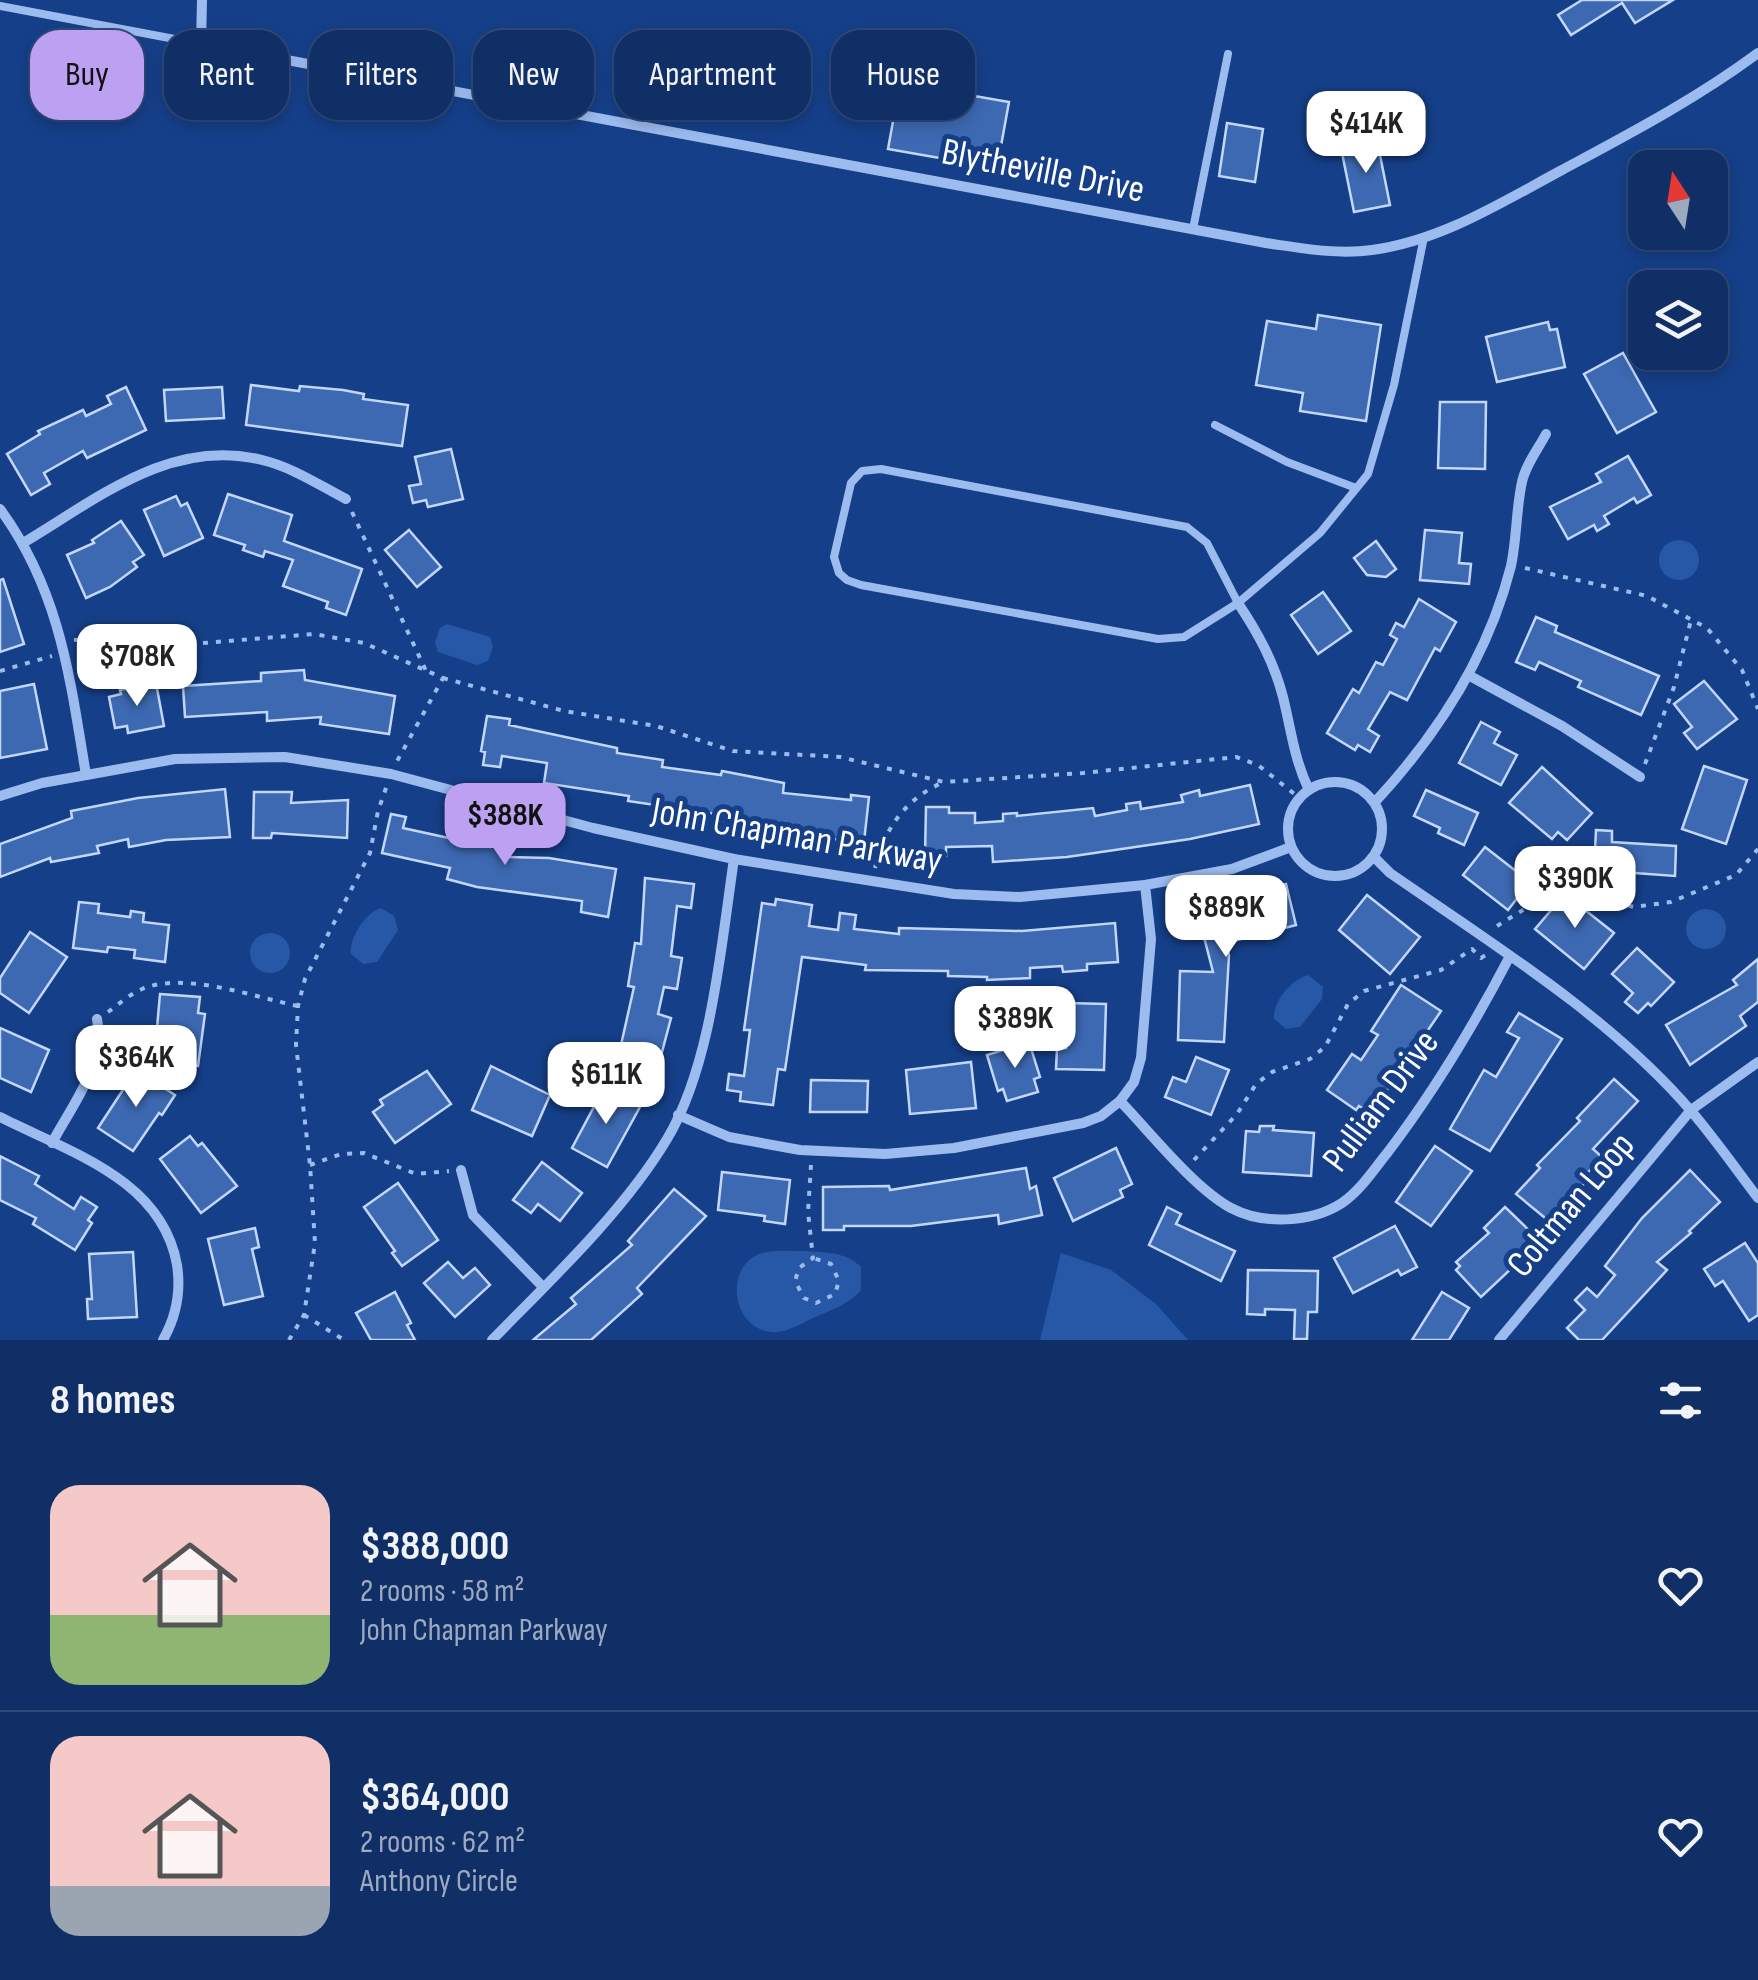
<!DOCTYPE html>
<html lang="en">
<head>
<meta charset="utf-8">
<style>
  :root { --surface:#102f66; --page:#1e3b6f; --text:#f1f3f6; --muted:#9ca9bf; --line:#304a7a; --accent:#bca0f2 }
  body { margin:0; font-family:"Sofia Sans Condensed",sans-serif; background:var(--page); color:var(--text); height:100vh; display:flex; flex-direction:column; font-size:38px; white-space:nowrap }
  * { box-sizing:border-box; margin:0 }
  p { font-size:32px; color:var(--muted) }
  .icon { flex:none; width:55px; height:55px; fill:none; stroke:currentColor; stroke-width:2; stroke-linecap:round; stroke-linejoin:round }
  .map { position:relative; height:1340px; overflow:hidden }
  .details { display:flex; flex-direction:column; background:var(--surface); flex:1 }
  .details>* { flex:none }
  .banner { position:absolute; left:30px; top:30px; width:1000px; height:90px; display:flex; gap:20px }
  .needle { width:65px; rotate:348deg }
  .controls { position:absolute; left:1628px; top:150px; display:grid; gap:20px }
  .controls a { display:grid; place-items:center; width:100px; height:100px; border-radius:20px; background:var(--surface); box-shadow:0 5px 15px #0003,0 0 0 2px var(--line); font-size:50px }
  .price { position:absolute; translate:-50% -85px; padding:0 22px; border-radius:20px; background:#fff; color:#222; font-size:32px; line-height:65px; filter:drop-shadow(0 2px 5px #0008) }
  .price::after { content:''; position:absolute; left:50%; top:60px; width:30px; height:22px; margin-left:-15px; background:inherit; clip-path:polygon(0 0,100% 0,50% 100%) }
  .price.active { background:var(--accent); color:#111 }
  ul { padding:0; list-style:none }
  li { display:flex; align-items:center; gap:30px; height:250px; padding:0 50px }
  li+li { border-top:2px solid var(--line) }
  li span { display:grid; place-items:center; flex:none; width:280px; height:200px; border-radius:30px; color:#555 }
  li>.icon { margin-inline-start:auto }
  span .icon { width:120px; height:120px; fill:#fffc; stroke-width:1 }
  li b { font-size:42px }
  h2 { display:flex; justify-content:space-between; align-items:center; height:120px; padding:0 50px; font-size:42px }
  .tag { padding:0 35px; border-radius:30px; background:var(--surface); box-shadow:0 5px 15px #0003,0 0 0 2px var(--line); font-size:35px; line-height:90px }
  .tag.active { background:var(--accent); color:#111 }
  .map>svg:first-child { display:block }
  .green { fill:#2758a7 }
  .building { fill:#3d69b2; stroke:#c2d7fb; stroke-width:2.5 }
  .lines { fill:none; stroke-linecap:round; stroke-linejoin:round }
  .path { stroke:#9cbbef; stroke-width:4; stroke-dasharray:5 8; stroke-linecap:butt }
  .lane { stroke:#9cbbef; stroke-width:8 }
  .street { stroke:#9cbbef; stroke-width:10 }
  .labels { text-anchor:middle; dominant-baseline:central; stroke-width:10; stroke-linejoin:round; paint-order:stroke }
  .street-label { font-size:38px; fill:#fff; stroke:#153f88 }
</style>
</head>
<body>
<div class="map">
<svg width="1758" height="1340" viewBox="0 0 1758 1340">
  <rect width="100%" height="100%" fill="#153f88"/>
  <g class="green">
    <circle cx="1679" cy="560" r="20"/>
    <polygon points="447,624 490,637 493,647 488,661 477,665 438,652 435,642 440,628"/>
    <path d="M 381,908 L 394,916 L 398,930 L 377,962 L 363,964 L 351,954 C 349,938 365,913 381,908 Z"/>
    <circle cx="1706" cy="929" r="20"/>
    <circle cx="270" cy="953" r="20"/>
    <path d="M 1308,975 L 1323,987 L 1322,999 L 1300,1027 L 1286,1029 L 1274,1019 C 1272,1002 1292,979 1308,975 Z"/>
    <path d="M 803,1251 C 825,1253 845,1251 861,1267 L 861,1290 C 849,1304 832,1310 815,1317 C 802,1323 785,1334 771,1332 C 733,1328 724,1271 757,1255 C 770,1249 789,1251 803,1251 Z"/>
    <polygon points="1061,1253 1111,1270 1156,1304 1188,1340 1040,1340"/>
  </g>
  <g class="building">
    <polygon points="1582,0 1673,0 1635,23 1622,3 1571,35 1558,15"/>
    <polygon points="900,83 1009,102 997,168 888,149"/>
    <polygon points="1227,123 1263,129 1255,182 1219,176"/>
    <polygon points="1377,140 1390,205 1354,212 1341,148"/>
    <polygon points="1318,315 1381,325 1366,421 1300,411 1303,393 1256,385 1267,321 1316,329"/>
    <polygon points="1548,322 1550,330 1557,329 1565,367 1497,382 1486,337"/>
    <polygon points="1623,353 1656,412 1617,433 1584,374"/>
    <polygon points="251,385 299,391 300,386 343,390 364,394 363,399 408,405 402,446 246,425"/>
    <polygon points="126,387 146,430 87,458 83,451 44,473 50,484 31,495 7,454 40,434 38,431 83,410 86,416 111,404 107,396"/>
    <polygon points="222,387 224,418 166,421 164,390"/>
    <polygon points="1440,402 1486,402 1485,469 1438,468"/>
    <polygon points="451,449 463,499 428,507 426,500 413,503 409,486 421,484 415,457"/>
    <polygon points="1628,456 1651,495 1637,503 1634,498 1604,516 1609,524 1597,531 1594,525 1568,539 1550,507 1601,482 1596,474"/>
    <polygon points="228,494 292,515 284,541 362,569 346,615 326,608 328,602 283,586 293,560 265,551 263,557 243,550 245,545 214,535"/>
    <polygon points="176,496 181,506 187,503 203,538 164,556 144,510"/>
    <polygon points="121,521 144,555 133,562 137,567 110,587 86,598 67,555 94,543 92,540"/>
    <polygon points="409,530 441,567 417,587 385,550"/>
    <polygon points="1425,530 1462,533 1459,563 1471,564 1469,584 1420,580"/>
    <polygon points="1376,541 1396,569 1386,577 1367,575 1354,558"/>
    <polygon points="3,579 24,644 0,652 0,580"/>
    <polygon points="1323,592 1351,631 1318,654 1291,615"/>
    <polygon points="1419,599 1456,622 1440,651 1435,648 1407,700 1390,692 1368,729 1379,736 1370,752 1358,745 1355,750 1327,733 1353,689 1359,693 1376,662 1383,665 1397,639 1390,635 1396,623 1404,627"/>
    <polygon points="1536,617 1557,626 1555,632 1659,676 1641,715 1578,687 1581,681 1539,662 1535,670 1516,662"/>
    <polygon points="304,670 305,680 395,696 389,734 320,724 321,717 267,721 267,712 185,717 183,686 261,681 261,673"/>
    <polygon points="1704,681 1737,719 1697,749 1684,733 1692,727 1674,704"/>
    <polygon points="156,683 164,726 128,733 127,726 115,728 109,697 121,694 120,690"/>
    <polygon points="34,684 47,749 0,758 0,691"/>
    <polygon points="487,716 510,719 509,725 617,748 617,753 663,760 662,767 721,775 722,771 784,783 783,793 851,800 851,795 869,797 864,842 797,836 798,831 715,819 716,814 628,801 629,796 544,783 547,763 502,756 500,767 483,765 485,752 481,751"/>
    <polygon points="1481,722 1500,732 1494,743 1517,755 1501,785 1459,763"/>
    <polygon points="1704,766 1747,780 1726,844 1682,829"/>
    <polygon points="1542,767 1592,813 1567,840 1558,832 1552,839 1509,803"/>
    <polygon points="1250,785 1259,824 1190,839 1067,857 993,862 992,846 946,847 946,856 925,856 926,807 949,807 949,813 975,813 975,823 1003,821 1003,814 1017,813 1017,816 1093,808 1095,816 1127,810 1126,804 1140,802 1141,809 1183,802 1181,795 1199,790 1200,796"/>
    <polygon points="225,789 230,837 166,840 129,847 128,839 97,846 99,853 51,862 50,858 0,877 0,844 72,818 71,811 138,798"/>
    <polygon points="1426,790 1478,813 1464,845 1438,833 1440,828 1414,816"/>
    <polygon points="254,792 292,792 291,803 348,800 347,838 272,833 271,838 253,838"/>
    <polygon points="391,814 406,817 403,828 490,847 491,840 507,841 506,857 549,858 616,869 608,917 581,912 582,901 477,887 447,879 450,868 382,853"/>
    <polygon points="1596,830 1612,831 1612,842 1676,846 1675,876 1594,870"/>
    <polygon points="1485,847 1530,882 1508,910 1463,875"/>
    <polygon points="645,878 694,884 691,908 677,906 671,956 682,958 677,989 664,987 658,1014 671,1018 653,1086 614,1076 634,987 628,986 635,943 641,944"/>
    <polygon points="1286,884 1296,925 1226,943 1229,955 1224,1042 1178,1040 1180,971 1213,972 1197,910 1227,902 1229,908 1257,901 1254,892"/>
    <polygon points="1565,894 1614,933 1584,969 1535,929"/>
    <polygon points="1367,895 1420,937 1390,974 1339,930"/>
    <polygon points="776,899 812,905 809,926 838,930 840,913 856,915 854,929 899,934 899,928 1022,931 1115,923 1118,962 1087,964 1087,970 1063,972 1062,966 1030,968 1030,978 987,980 987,977 948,976 948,971 865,970 866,965 802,957 785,1070 778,1069 773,1105 740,1101 741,1092 727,1090 729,1074 744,1076 750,1030 744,1030 762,903 775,905"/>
    <polygon points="79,902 99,904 98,913 130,917 131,911 144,913 143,922 169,925 165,962 134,958 135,950 108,947 107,952 73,948"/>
    <polygon points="30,932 67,957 29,1013 0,993 0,978"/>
    <polygon points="1637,948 1674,982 1651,1006 1648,1003 1638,1013 1625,1002 1633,993 1612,974"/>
    <polygon points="1758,959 1758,1002 1740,1016 1746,1026 1690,1065 1666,1025 1737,985 1733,980"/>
    <polygon points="1401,985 1441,1011 1371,1114 1359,1106 1356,1110 1327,1090 1352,1054 1361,1060 1378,1035 1371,1031"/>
    <polygon points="160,994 200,997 198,1013 205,1014 198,1066 154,1062"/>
    <polygon points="1067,1003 1106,1004 1104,1070 1056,1069 1057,1048 1066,1048"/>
    <polygon points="1519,1013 1562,1039 1490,1151 1450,1129 1484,1070 1496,1077 1519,1038 1507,1032"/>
    <polygon points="0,1028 49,1050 31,1092 0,1078"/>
    <polygon points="1029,1042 1040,1077 1034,1079 1038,1092 1007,1101 1003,1089 998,1091 987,1055"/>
    <polygon points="1196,1057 1229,1070 1211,1115 1165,1097 1173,1077 1186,1082"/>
    <polygon points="971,1062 976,1108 910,1114 906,1070"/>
    <polygon points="491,1066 550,1095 532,1136 472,1110"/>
    <polygon points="136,1070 175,1095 162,1115 159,1113 133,1151 98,1128"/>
    <polygon points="427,1071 451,1104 395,1143 373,1112 383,1105 380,1100"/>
    <polygon points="1614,1079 1638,1101 1593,1149 1602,1157 1581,1180 1585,1183 1550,1222 1516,1194 1540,1168 1537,1165 1580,1121 1577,1118"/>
    <polygon points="811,1080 868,1081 867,1112 810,1112"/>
    <polygon points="604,1088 640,1107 607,1167 572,1148"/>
    <polygon points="1260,1126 1274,1126 1273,1130 1314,1133 1311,1176 1243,1172 1246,1131 1259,1132"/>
    <polygon points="190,1136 198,1146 202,1143 237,1186 201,1213 160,1159"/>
    <polygon points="1435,1146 1472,1171 1431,1226 1396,1202"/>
    <polygon points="1116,1148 1132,1184 1120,1190 1123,1197 1073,1221 1054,1178"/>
    <polygon points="0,1156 39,1176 35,1184 74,1209 81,1197 97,1207 88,1220 92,1223 75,1250 33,1224 36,1218 0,1200"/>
    <polygon points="542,1162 582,1193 560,1221 538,1204 531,1213 513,1200"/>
    <polygon points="1026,1168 1030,1189 1036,1186 1042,1215 999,1224 998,1215 911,1226 844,1226 844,1230 823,1230 823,1187 889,1186 890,1190"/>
    <polygon points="1690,1170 1720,1202 1689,1231 1691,1233 1657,1262 1667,1270 1602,1340 1579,1340 1567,1328 1585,1310 1575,1300 1587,1288 1597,1297 1615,1275 1605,1266 1642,1218"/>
    <polygon points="722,1172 790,1180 785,1224 764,1221 765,1216 718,1210"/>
    <polygon points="398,1183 438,1240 402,1266 392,1253 395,1251 364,1207"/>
    <polygon points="674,1189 706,1216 637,1288 642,1294 591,1340 533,1340 576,1304 571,1298 632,1245 628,1241"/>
    <polygon points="1167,1207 1181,1214 1176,1224 1235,1251 1221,1281 1149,1245"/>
    <polygon points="1505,1207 1536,1237 1528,1246 1531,1250 1481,1297 1456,1270 1460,1266 1456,1262 1489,1233 1484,1228"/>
    <polygon points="1395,1226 1417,1267 1401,1275 1398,1270 1353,1293 1334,1258"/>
    <polygon points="255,1228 259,1247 252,1249 263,1296 224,1305 208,1239"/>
    <polygon points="1745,1243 1758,1263 1758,1315 1749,1321 1723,1281 1715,1286 1704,1269"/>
    <polygon points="133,1252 137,1317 88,1319 87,1299 92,1299 89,1254"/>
    <polygon points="448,1262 463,1278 475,1268 490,1285 455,1317 424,1283"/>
    <polygon points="1248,1270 1318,1271 1317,1312 1308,1312 1307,1339 1294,1339 1295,1310 1265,1309 1265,1315 1247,1314"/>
    <polygon points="395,1292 411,1323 407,1325 415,1340 371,1340 356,1313"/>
    <polygon points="1442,1292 1469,1308 1449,1340 1412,1340"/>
  </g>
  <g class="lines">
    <g class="path">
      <polyline points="352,512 426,671"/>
      <polyline points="1525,568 1647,596 1707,628 1742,670 1758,709"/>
      <polyline points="74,640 129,636 179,645 314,634 364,643 443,678 396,763"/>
      <polyline points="0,671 52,656"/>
      <polyline points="443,678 564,711 656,726 733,751 840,757 944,782 1083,773 1236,757 1258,765 1297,796"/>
      <polyline points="1645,764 1674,687 1691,620"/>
      <path d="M 875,868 C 884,829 906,798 944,782"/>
      <polyline points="1497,926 1552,892 1569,890 1634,907 1671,902 1736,875 1758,849"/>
      <path d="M 108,1012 C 119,1004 130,994 142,989 C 184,971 254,997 298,1006"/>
      <polyline points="1194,1160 1237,1114 1256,1084 1272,1072 1310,1059 1325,1047 1348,1004 1364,991 1441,970 1472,949 1481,958 1487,954"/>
      <polyline points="310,1165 341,1154 364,1153 416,1174 449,1171"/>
      <polyline points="811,1165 808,1212 813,1258 799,1268 795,1281 804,1298 816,1303 835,1294 839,1281 831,1264 813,1258"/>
      <polyline points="304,1315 344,1340"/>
      <polyline points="289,1340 304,1315 315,1243 310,1165 296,1045 298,1006 305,979 370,853 378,811 387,785"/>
    </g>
    <g class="lane">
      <polyline points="0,6 201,44"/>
      <polyline points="1193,229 1228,54"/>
      <polyline points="1215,425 1287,462 1356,488"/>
      <polyline points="1238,603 1207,543 1187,527 881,469 862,471 851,483 834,557 839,573 847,580 861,585 1158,639 1184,637 1238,603 1320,533 1368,474 1394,385 1424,237"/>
    </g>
    <g class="street">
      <path d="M 202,0 L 201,44 L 1266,243 C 1301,248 1337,255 1372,250 C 1441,241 1502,202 1562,170 C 1629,134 1696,99 1758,53"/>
      <path d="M 0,509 C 60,591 70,678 86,775"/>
      <path d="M 23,543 C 97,499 171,437 262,460 C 292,467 319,485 346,499"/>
      <path d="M 1238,603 C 1258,633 1274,662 1283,697 C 1291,729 1294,759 1309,790"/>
      <polyline points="1470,676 1562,726 1640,777"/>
      <circle cx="1335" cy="829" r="47"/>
      <polyline points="0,796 42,783 175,759 285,757 391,774 593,828 734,859 954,894 1020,897 1145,885 1232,869 1291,847"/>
      <path d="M 1375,802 C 1438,734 1488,657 1511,566 C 1517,538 1516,509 1522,482 C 1525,466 1538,449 1546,434"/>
      <path d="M 1374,857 L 1390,873 C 1491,943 1611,1017 1692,1112 C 1715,1139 1736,1169 1758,1198"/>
      <path d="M 1120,1101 C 1150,1132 1194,1188 1231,1208 C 1263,1225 1311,1223 1342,1203 C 1361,1190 1374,1169 1388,1152 C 1435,1090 1474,1025 1510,956"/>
      <polyline points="678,1115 729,1137 800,1150 885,1154 954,1148 1083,1123 1101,1116 1120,1101 1134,1082 1141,1058 1151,939 1145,885"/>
      <path d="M 0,1117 C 69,1152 162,1179 177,1265 C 181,1291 176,1317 163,1340"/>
      <path d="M 52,1143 C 72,1105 106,1064 97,1019"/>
      <polyline points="461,1170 473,1215 543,1287"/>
      <path d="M 492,1340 C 550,1281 625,1210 667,1139 C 712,1064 721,945 734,859"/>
      <polyline points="1499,1340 1691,1110 1758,1062"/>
    </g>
  </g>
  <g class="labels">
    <g class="street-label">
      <text transform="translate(1043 171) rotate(11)">Blytheville Drive</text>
      <text transform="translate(797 836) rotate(10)">John Chapman Parkway</text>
      <text transform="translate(1381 1101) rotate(-53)">Pulliam Drive</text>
      <text transform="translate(1571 1205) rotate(-50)">Coltman Loop</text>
    </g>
  </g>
</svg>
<div class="controls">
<a><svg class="needle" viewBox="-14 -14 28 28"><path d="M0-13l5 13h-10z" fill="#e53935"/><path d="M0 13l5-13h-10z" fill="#9ca9bf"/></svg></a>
<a><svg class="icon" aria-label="layers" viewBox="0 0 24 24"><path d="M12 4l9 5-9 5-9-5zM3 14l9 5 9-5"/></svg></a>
</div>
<b class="price" style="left:1366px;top:176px">$414K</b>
<b class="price" style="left:137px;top:709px">$708K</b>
<b class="price active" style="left:505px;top:868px">$388K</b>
<b class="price" style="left:1575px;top:931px">$390K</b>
<b class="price" style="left:1226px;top:960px">$889K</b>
<b class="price" style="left:1015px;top:1071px">$389K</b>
<b class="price" style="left:136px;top:1110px">$364K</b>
<b class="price" style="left:606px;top:1127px">$611K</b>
<div class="banner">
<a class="tag active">Buy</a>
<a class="tag">Rent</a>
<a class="tag">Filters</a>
<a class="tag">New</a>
<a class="tag">Apartment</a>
<a class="tag">House</a>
</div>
</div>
<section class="details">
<h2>8 homes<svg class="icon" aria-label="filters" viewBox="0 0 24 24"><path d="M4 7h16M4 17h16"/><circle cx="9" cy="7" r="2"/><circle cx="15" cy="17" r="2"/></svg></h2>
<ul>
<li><span style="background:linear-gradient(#f6c9c9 65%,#8fb573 0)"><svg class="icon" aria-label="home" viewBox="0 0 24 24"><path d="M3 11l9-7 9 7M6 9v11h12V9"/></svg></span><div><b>$388,000</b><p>2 rooms · 58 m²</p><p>John Chapman Parkway</p></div><svg class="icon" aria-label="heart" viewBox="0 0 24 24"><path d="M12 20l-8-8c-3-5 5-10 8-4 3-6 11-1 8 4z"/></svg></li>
<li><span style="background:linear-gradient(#f6c9c9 75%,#9aa5b1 0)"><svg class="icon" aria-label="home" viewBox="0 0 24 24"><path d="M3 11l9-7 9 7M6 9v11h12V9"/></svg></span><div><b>$364,000</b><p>2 rooms · 62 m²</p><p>Anthony Circle</p></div><svg class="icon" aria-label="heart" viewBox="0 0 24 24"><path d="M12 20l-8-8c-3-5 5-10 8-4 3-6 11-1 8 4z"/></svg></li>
</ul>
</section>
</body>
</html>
